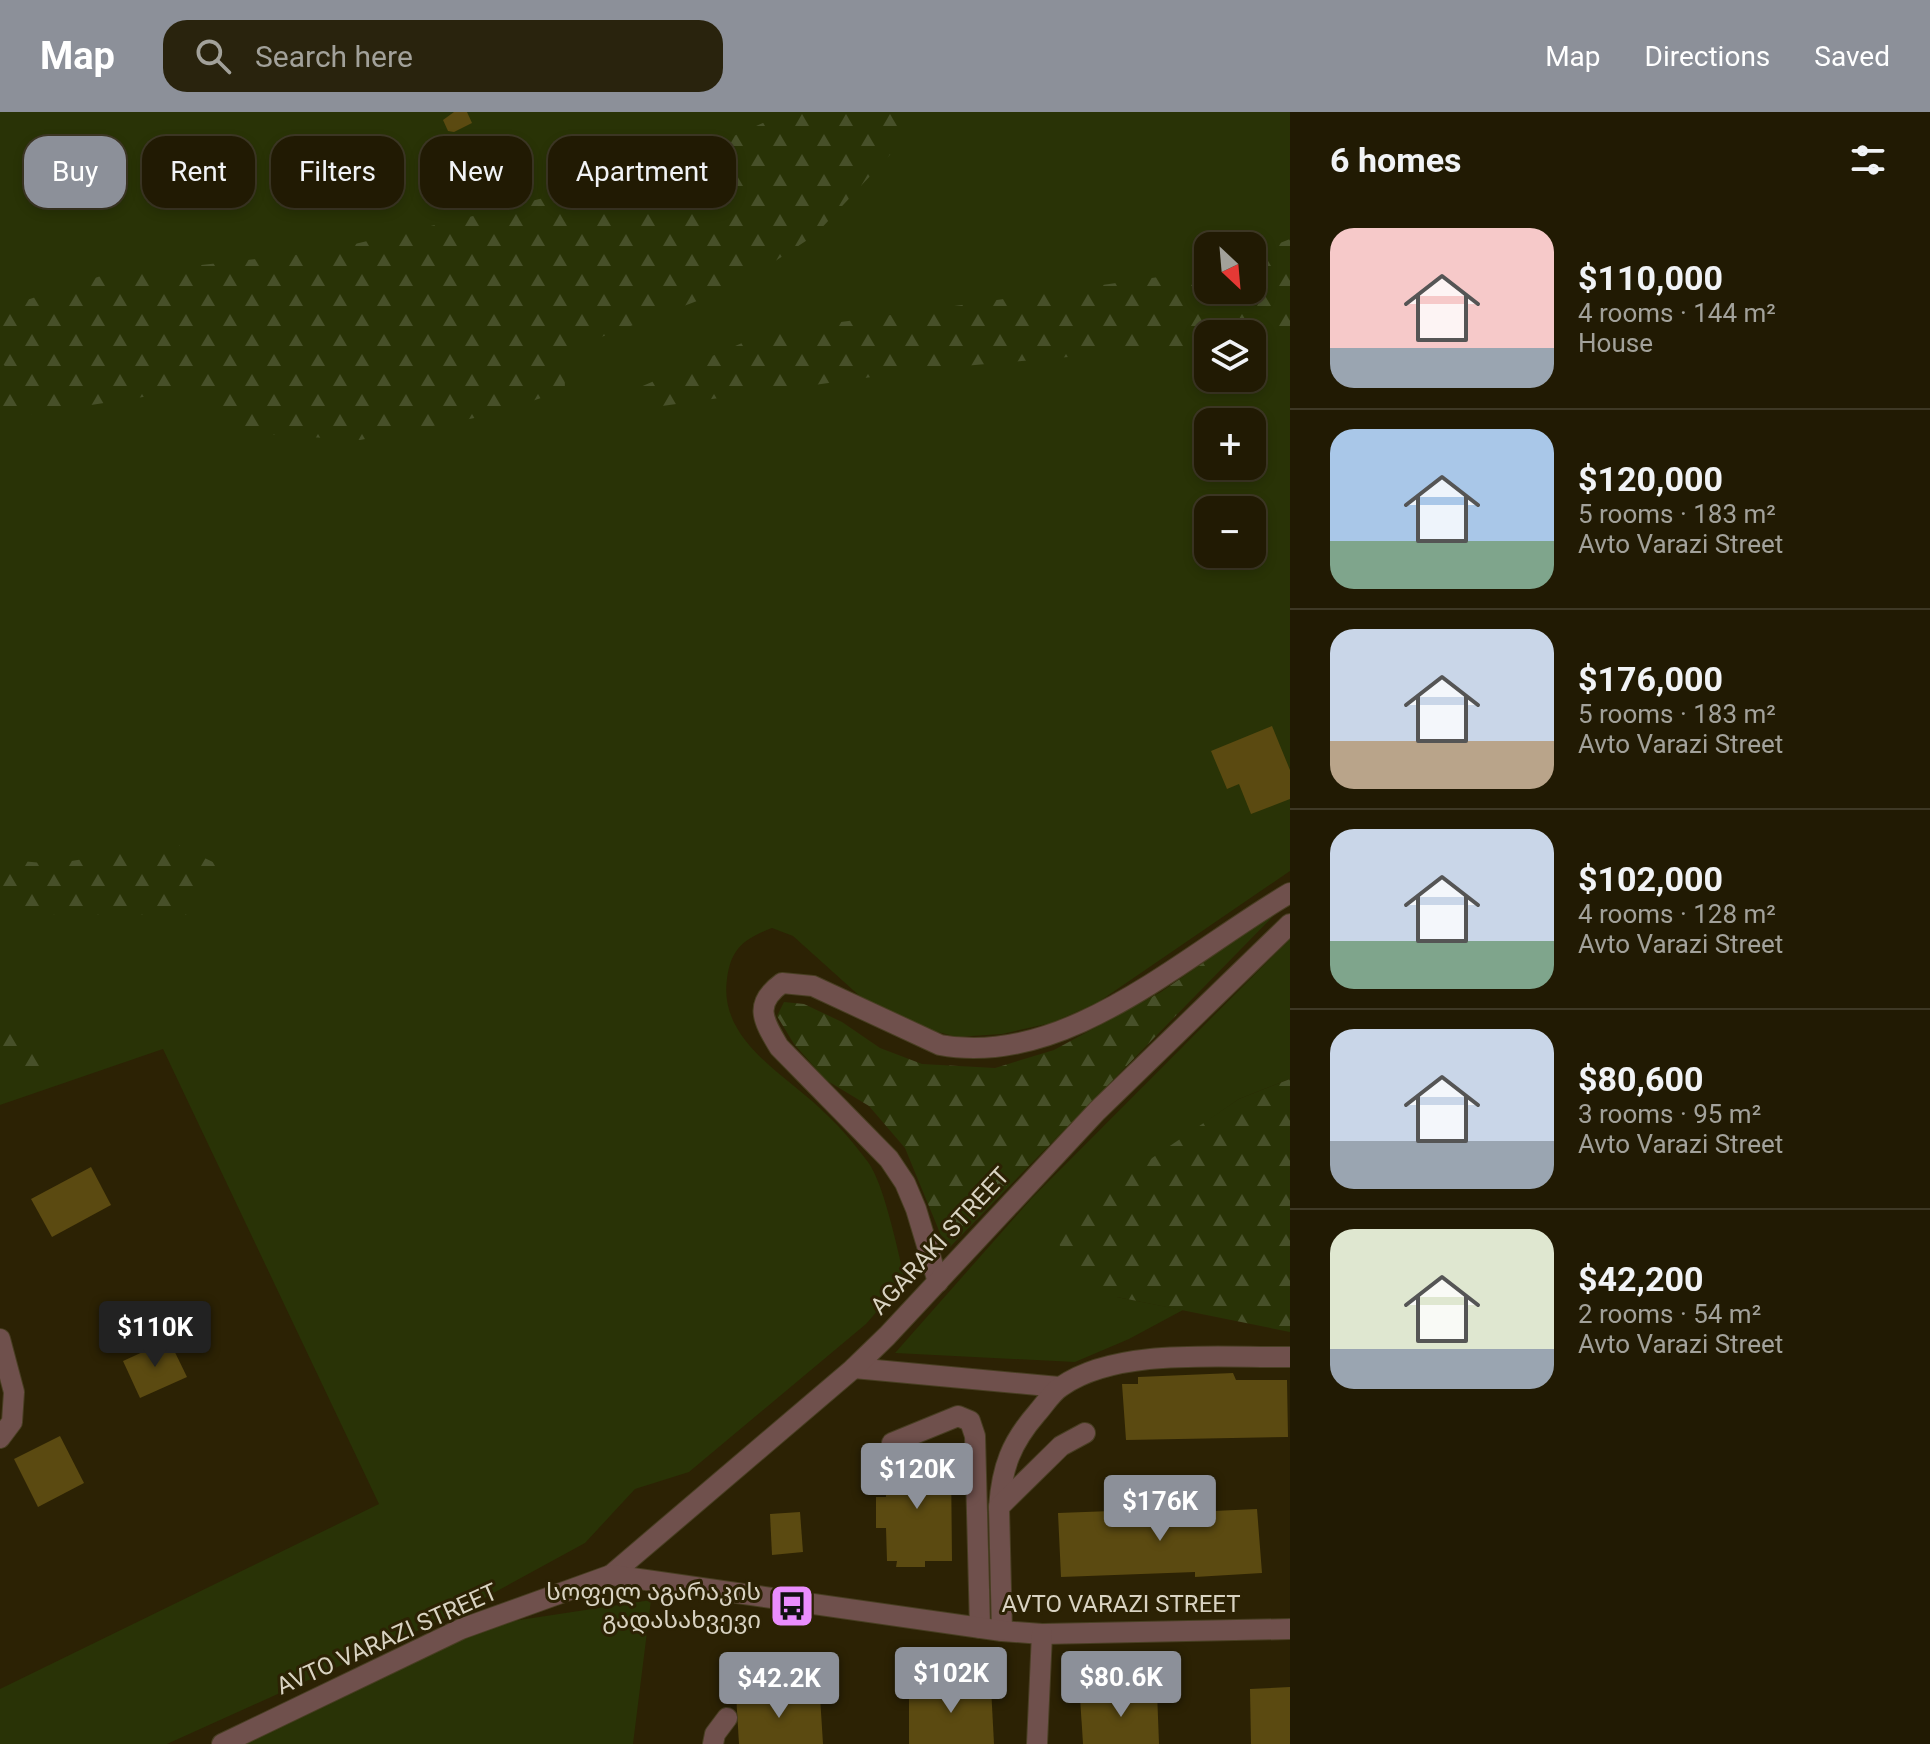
<!DOCTYPE html>
<html lang="en">
<head>
<meta charset="utf-8">
<style>
  :root { --surface:#211a03; --page:#29230d; --text:#f1f3f6; --muted:#a2a19a; --line:#3e3825; --accent:#8c9099 }
  body { margin:0; font-family:Roboto,"Noto Sans Georgian",sans-serif; background:var(--page); color:var(--text); height:100vh; display:flex; flex-direction:column; font-size:30px; white-space:nowrap }
  * { box-sizing:border-box; margin:0 }
  p { font-size:26px; color:var(--muted) }
  .icon { flex:none; width:44px; height:44px; fill:none; stroke:currentColor; stroke-width:2; stroke-linecap:round; stroke-linejoin:round }
  .map { position:relative; flex:1; overflow:hidden }
  .panel { display:flex; flex-direction:column; background:var(--surface); width:640px }
  .panel>* { flex:none }
  .banner { position:absolute; left:24px; top:24px; width:760px; height:72px; display:flex; gap:16px }
  .needle { width:52px; rotate:154deg }
  .fabs { position:absolute; left:1194px; top:120px; display:grid; gap:16px }
  .fabs a { display:grid; place-items:center; width:72px; height:72px; border-radius:16px; background:var(--surface); box-shadow:0 4px 12px #0003,0 0 0 2px var(--line); font-size:40px }
  .price { position:absolute; translate:-50% -68px; padding:0 18px; border-radius:8px; background:var(--accent); color:#fff; font-size:26px; line-height:52px; filter:drop-shadow(0 2px 4px #0008) }
  .price::after { content:''; position:absolute; left:50%; top:48px; width:24px; height:18px; margin-left:-12px; background:inherit; clip-path:polygon(0 0,100% 0,50% 100%) }
  .price.on { background:#222; color:#fff }
  ul { padding:0; list-style:none }
  li { display:flex; align-items:center; gap:24px; height:200px; padding:0 40px }
  li+li { border-top:2px solid var(--line) }
  li span { display:grid; place-items:center; flex:none; width:224px; height:160px; border-radius:24px; color:#555 }
  li>.icon { margin-inline-start:auto }
  span .icon { width:96px; height:96px; fill:#fffc; stroke-width:1 }
  li b { font-size:34px }
  h2 { display:flex; justify-content:space-between; align-items:center; height:96px; padding:0 40px; font-size:34px }
  .pill { padding:0 28px; border-radius:24px; background:var(--surface); box-shadow:0 4px 12px #0003,0 0 0 2px var(--line); font-size:28px; line-height:72px }
  .pill.on { background:var(--accent); color:#fff }
  header { display:flex; align-items:center; gap:48px; box-sizing:border-box; height:112px; padding:0 40px; background:var(--accent); color:#fff }
  header strong { font-size:38px }
  nav { display:flex; gap:44px; margin-inline-start:auto; font-size:28px }
  .search { width:560px; height:72px; background:var(--page); display:flex; align-items:center; gap:20px; box-sizing:border-box; padding:0 28px; border-radius:24px; color:var(--muted); font-size:30px }
  main { display:flex; flex:1; min-height:0 }
  .map>svg:first-child { display:block }
  .green { fill:#293306; fill-rule:evenodd }
  .forest { fill:url(#forest-firs) }
  .building { fill:#5b4a11 }
  .lines { fill:none; stroke-linecap:round; stroke-linejoin:round }
  .minor-casing { stroke:#483e22; stroke-width:22 }
  .minor { stroke:#6f504c; stroke-width:20 }
  .labels { text-anchor:middle; dominant-baseline:central; stroke-width:6; stroke-linejoin:round; paint-order:stroke }
  .street-label { font-size:24px; fill:#d9d3c2; stroke:#2c2204 }
  .poi-label { font-size:24px; fill:#d9d3c2; stroke:#2c2204; text-anchor:end }
</style>
</head>
<body>
<header>
<strong>Map</strong>
<div class="search"><svg class="icon" aria-label="search" viewBox="0 0 24 24"><circle cx="10" cy="10" r="6"/><path d="M15 15l6 6"/></svg>Search here</div>
<nav><a>Map</a><a>Directions</a><a>Saved</a></nav>
</header>
<main>
<div class="map">
<svg width="1290" height="1632" viewBox="0 0 1290 1632">
  <defs>
    <pattern id="forest-firs" width="22" height="20" patternUnits="userSpaceOnUse" patternTransform="scale(2)"><rect width="22" height="20" fill="#293306"/><path d="M5 1l3.5 6h-7zM16 11l3.5 6h-7z" fill="#475029"/></pattern>
  </defs>
  <rect width="100%" height="100%" fill="#2c2204"/>
  <g class="green">
    <path d="M 0,0 L 1290,0 L 1290,759 L 1097,891 L 1051,911 L 1002,922 L 957,925 L 915,914 L 863,887 L 793,824 L 772,816 C 744,827 731,836 727,867 C 718,930 789,964 827,1003 C 842,1017 856,1034 868,1050 C 885,1074 897,1137 905,1167 L 866,1212 L 689,1360 L 635,1377 L 585,1431 L 457,1501 L 167,1632 L 0,1632 L 0,1577 L 379,1392 L 163,937 L 0,993 ZM 1208,134 L 1252,134 L 1252,178 L 1208,178 ZM 1208,222 L 1252,222 L 1252,266 L 1208,266 ZM 1208,310 L 1252,310 L 1252,354 L 1208,354 ZM 1208,398 L 1252,398 L 1252,442 L 1208,442 Z"/>
    <polygon points="1290,827 1290,967 1239,987 1156,1045 1117,1185 1183,1198 1129,1227 1075,1250 895,1241 1031,1087"/>
    <polygon points="651,1488 633,1632 223,1632 461,1517"/>
  </g>
  <g class="forest">
    <polygon points="788,0 930,0 815,123 737,174 564,239 565,278 490,303 360,328 259,322 182,279 0,307 0,277 5,254 0,250 0,198 2,196 101,164 321,140 473,104 661,56"/>
    <polygon points="1290,127 1290,223 1285,224 1252,228 1252,222 1208,222 1208,233 929,257 662,294 638,276 749,228 827,212 1208,158 1208,178 1252,178 1252,142"/>
    <polygon points="176,732 219,753 186,803 0,802 0,747 53,752"/>
    <polygon points="1278,799 947,1138 905,1036 869,994 826,968 794,932 777,904 784,890 804,892 842,910 880,936 922,952 995,956 1054,938 1161,880"/>
    <polygon points="0,905 33,921 40,958 0,960"/>
    <polygon points="1290,967 1290,1220 1117,1185 1067,1145 1049,1116 1239,987"/>
  </g>
  <g class="building">
    <polygon points="454,0 467,0 472,11 454,20 448,19 443,8"/>
    <polygon points="1272,614 1290,658 1290,687 1251,702 1239,672 1227,677 1211,639"/>
    <polygon points="91,1055 111,1093 52,1125 31,1087"/>
    <polygon points="169,1228 187,1265 140,1286 123,1249"/>
    <polygon points="1233,1261 1236,1268 1287,1268 1288,1325 1126,1328 1122,1272 1138,1272 1138,1265"/>
    <polygon points="60,1324 84,1371 38,1395 14,1347"/>
    <polygon points="896,1344 923,1344 923,1349 951,1348 952,1449 925,1449 925,1455 896,1455 897,1449 887,1449 886,1416 876,1416 876,1385 886,1385 885,1352 896,1352"/>
    <polygon points="1192,1396 1192,1400 1257,1397 1262,1461 1195,1465 1195,1460 1061,1465 1058,1401"/>
    <polygon points="800,1400 803,1440 772,1443 770,1402"/>
    <polygon points="909,1574 991,1575 994,1632 909,1632"/>
    <polygon points="1290,1575 1290,1632 1251,1632 1250,1577"/>
    <polygon points="1157,1579 1159,1632 1083,1632 1080,1585"/>
    <polygon points="736,1582 820,1584 823,1632 739,1632"/>
  </g>
  <g class="lines">
    <g class="minor-casing">
      <g id="minor">
        <path d="M 938,1170 L 916,1097 L 905,1071 L 889,1047 L 779,935 C 763,908 753,892 782,871 L 813,874 L 940,933 C 1066,957 1188,840 1290,781"/>
        <polyline points="0,1227 14,1280 12,1310 0,1326"/>
        <polyline points="854,1256 1059,1275"/>
        <polyline points="892,1331 958,1304 970,1309 975,1324 980,1516"/>
        <path d="M 999,1395 C 1002,1355 1011,1331 1037,1301 C 1045,1292 1052,1280 1062,1274 C 1118,1235 1223,1246 1290,1245"/>
        <polyline points="611,1463 854,1256 887,1224 1097,999 1290,812"/>
        <polyline points="1002,1519 999,1395 1061,1334 1085,1321"/>
        <polyline points="222,1632 461,1517 611,1463 1002,1519 1042,1522 1290,1517"/>
        <polyline points="713,1632 715,1622 727,1606"/>
        <polyline points="1037,1632 1042,1522"/>
      </g>
    </g>
    <use href="#minor" class="minor"/>
  </g>
  <defs>
    <g id="bus-square" transform="scale(2.3)"><rect x="-9" y="-9" width="18" height="18" rx="4" fill="#ea8dfd" stroke="#2c2204"/><path d="M-5-6H5V4H4V6H2V4H-2V6H-4V4H-5ZM-3.5-4V0h7V-4ZM-3.5 1.2v1.5H-2V1.2ZM2 1.2v1.5H3.5V1.2Z" fill="#111"/></g>
  </defs>
  <g fill-rule="evenodd">
    <use href="#bus-square" x="792" y="1494"/>
  </g>
  <g class="labels">
    <g class="street-label">
      <text transform="translate(940 1129) rotate(-47)">AGARAKI STREET</text>
      <text x="1121" y="1492">AVTO VARAZI STREET</text>
      <text transform="translate(387 1527) rotate(-24)">AVTO VARAZI STREET</text>
    </g>
    <g class="poi-label">
      <text x="761" y="1480">სოფელ აგარაკის<tspan x="761" dy="28">გადასახვევი</tspan></text>
    </g>
  </g>
</svg>
<div class="fabs">
<a><svg class="needle" viewBox="-14 -14 28 28"><path d="M0-13l5 13h-10z" fill="#e53935"/><path d="M0 13l5-13h-10z" fill="#a2a19a"/></svg></a>
<a><svg class="icon" aria-label="layers" viewBox="0 0 24 24"><path d="M12 4l9 5-9 5-9-5zM3 14l9 5 9-5"/></svg></a>
<a>+</a>
<a>−</a>
</div>
<b class="price on" style="left:155px;top:1257px">$110K</b>
<b class="price" style="left:917px;top:1399px">$120K</b>
<b class="price" style="left:1160px;top:1431px">$176K</b>
<b class="price" style="left:951px;top:1603px">$102K</b>
<b class="price" style="left:1121px;top:1607px">$80.6K</b>
<b class="price" style="left:779px;top:1608px">$42.2K</b>
<div class="banner">
<a class="pill on">Buy</a>
<a class="pill">Rent</a>
<a class="pill">Filters</a>
<a class="pill">New</a>
<a class="pill">Apartment</a>
</div>
</div>
<section class="panel">
<h2>6 homes<svg class="icon" aria-label="filters" viewBox="0 0 24 24"><path d="M4 7h16M4 17h16"/><circle cx="9" cy="7" r="2"/><circle cx="15" cy="17" r="2"/></svg></h2>
<ul>
<li><span style="background:linear-gradient(#f6c9c9 75%,#9aa5b1 0)"><svg class="icon" aria-label="home" viewBox="0 0 24 24"><path d="M3 11l9-7 9 7M6 9v11h12V9"/></svg></span><div><b>$110,000</b><p>4 rooms · 144 m²</p><p>House</p></div></li>
<li><span style="background:linear-gradient(#a9c7e8 70%,#7fa58c 0)"><svg class="icon" aria-label="home" viewBox="0 0 24 24"><path d="M3 11l9-7 9 7M6 9v11h12V9"/></svg></span><div><b>$120,000</b><p>5 rooms · 183 m²</p><p>Avto Varazi Street</p></div></li>
<li><span style="background:linear-gradient(#c9d6e8 70%,#b9a48a 0)"><svg class="icon" aria-label="home" viewBox="0 0 24 24"><path d="M3 11l9-7 9 7M6 9v11h12V9"/></svg></span><div><b>$176,000</b><p>5 rooms · 183 m²</p><p>Avto Varazi Street</p></div></li>
<li><span style="background:linear-gradient(#c9d6e8 70%,#7fa58c 0)"><svg class="icon" aria-label="home" viewBox="0 0 24 24"><path d="M3 11l9-7 9 7M6 9v11h12V9"/></svg></span><div><b>$102,000</b><p>4 rooms · 128 m²</p><p>Avto Varazi Street</p></div></li>
<li><span style="background:linear-gradient(#c9d6e8 70%,#9aa5b1 0)"><svg class="icon" aria-label="home" viewBox="0 0 24 24"><path d="M3 11l9-7 9 7M6 9v11h12V9"/></svg></span><div><b>$80,600</b><p>3 rooms · 95 m²</p><p>Avto Varazi Street</p></div></li>
<li><span style="background:linear-gradient(#dfe7d0 75%,#9aa5b1 0)"><svg class="icon" aria-label="home" viewBox="0 0 24 24"><path d="M3 11l9-7 9 7M6 9v11h12V9"/></svg></span><div><b>$42,200</b><p>2 rooms · 54 m²</p><p>Avto Varazi Street</p></div></li>
</ul>
</section>
</main>
</body>
</html>
